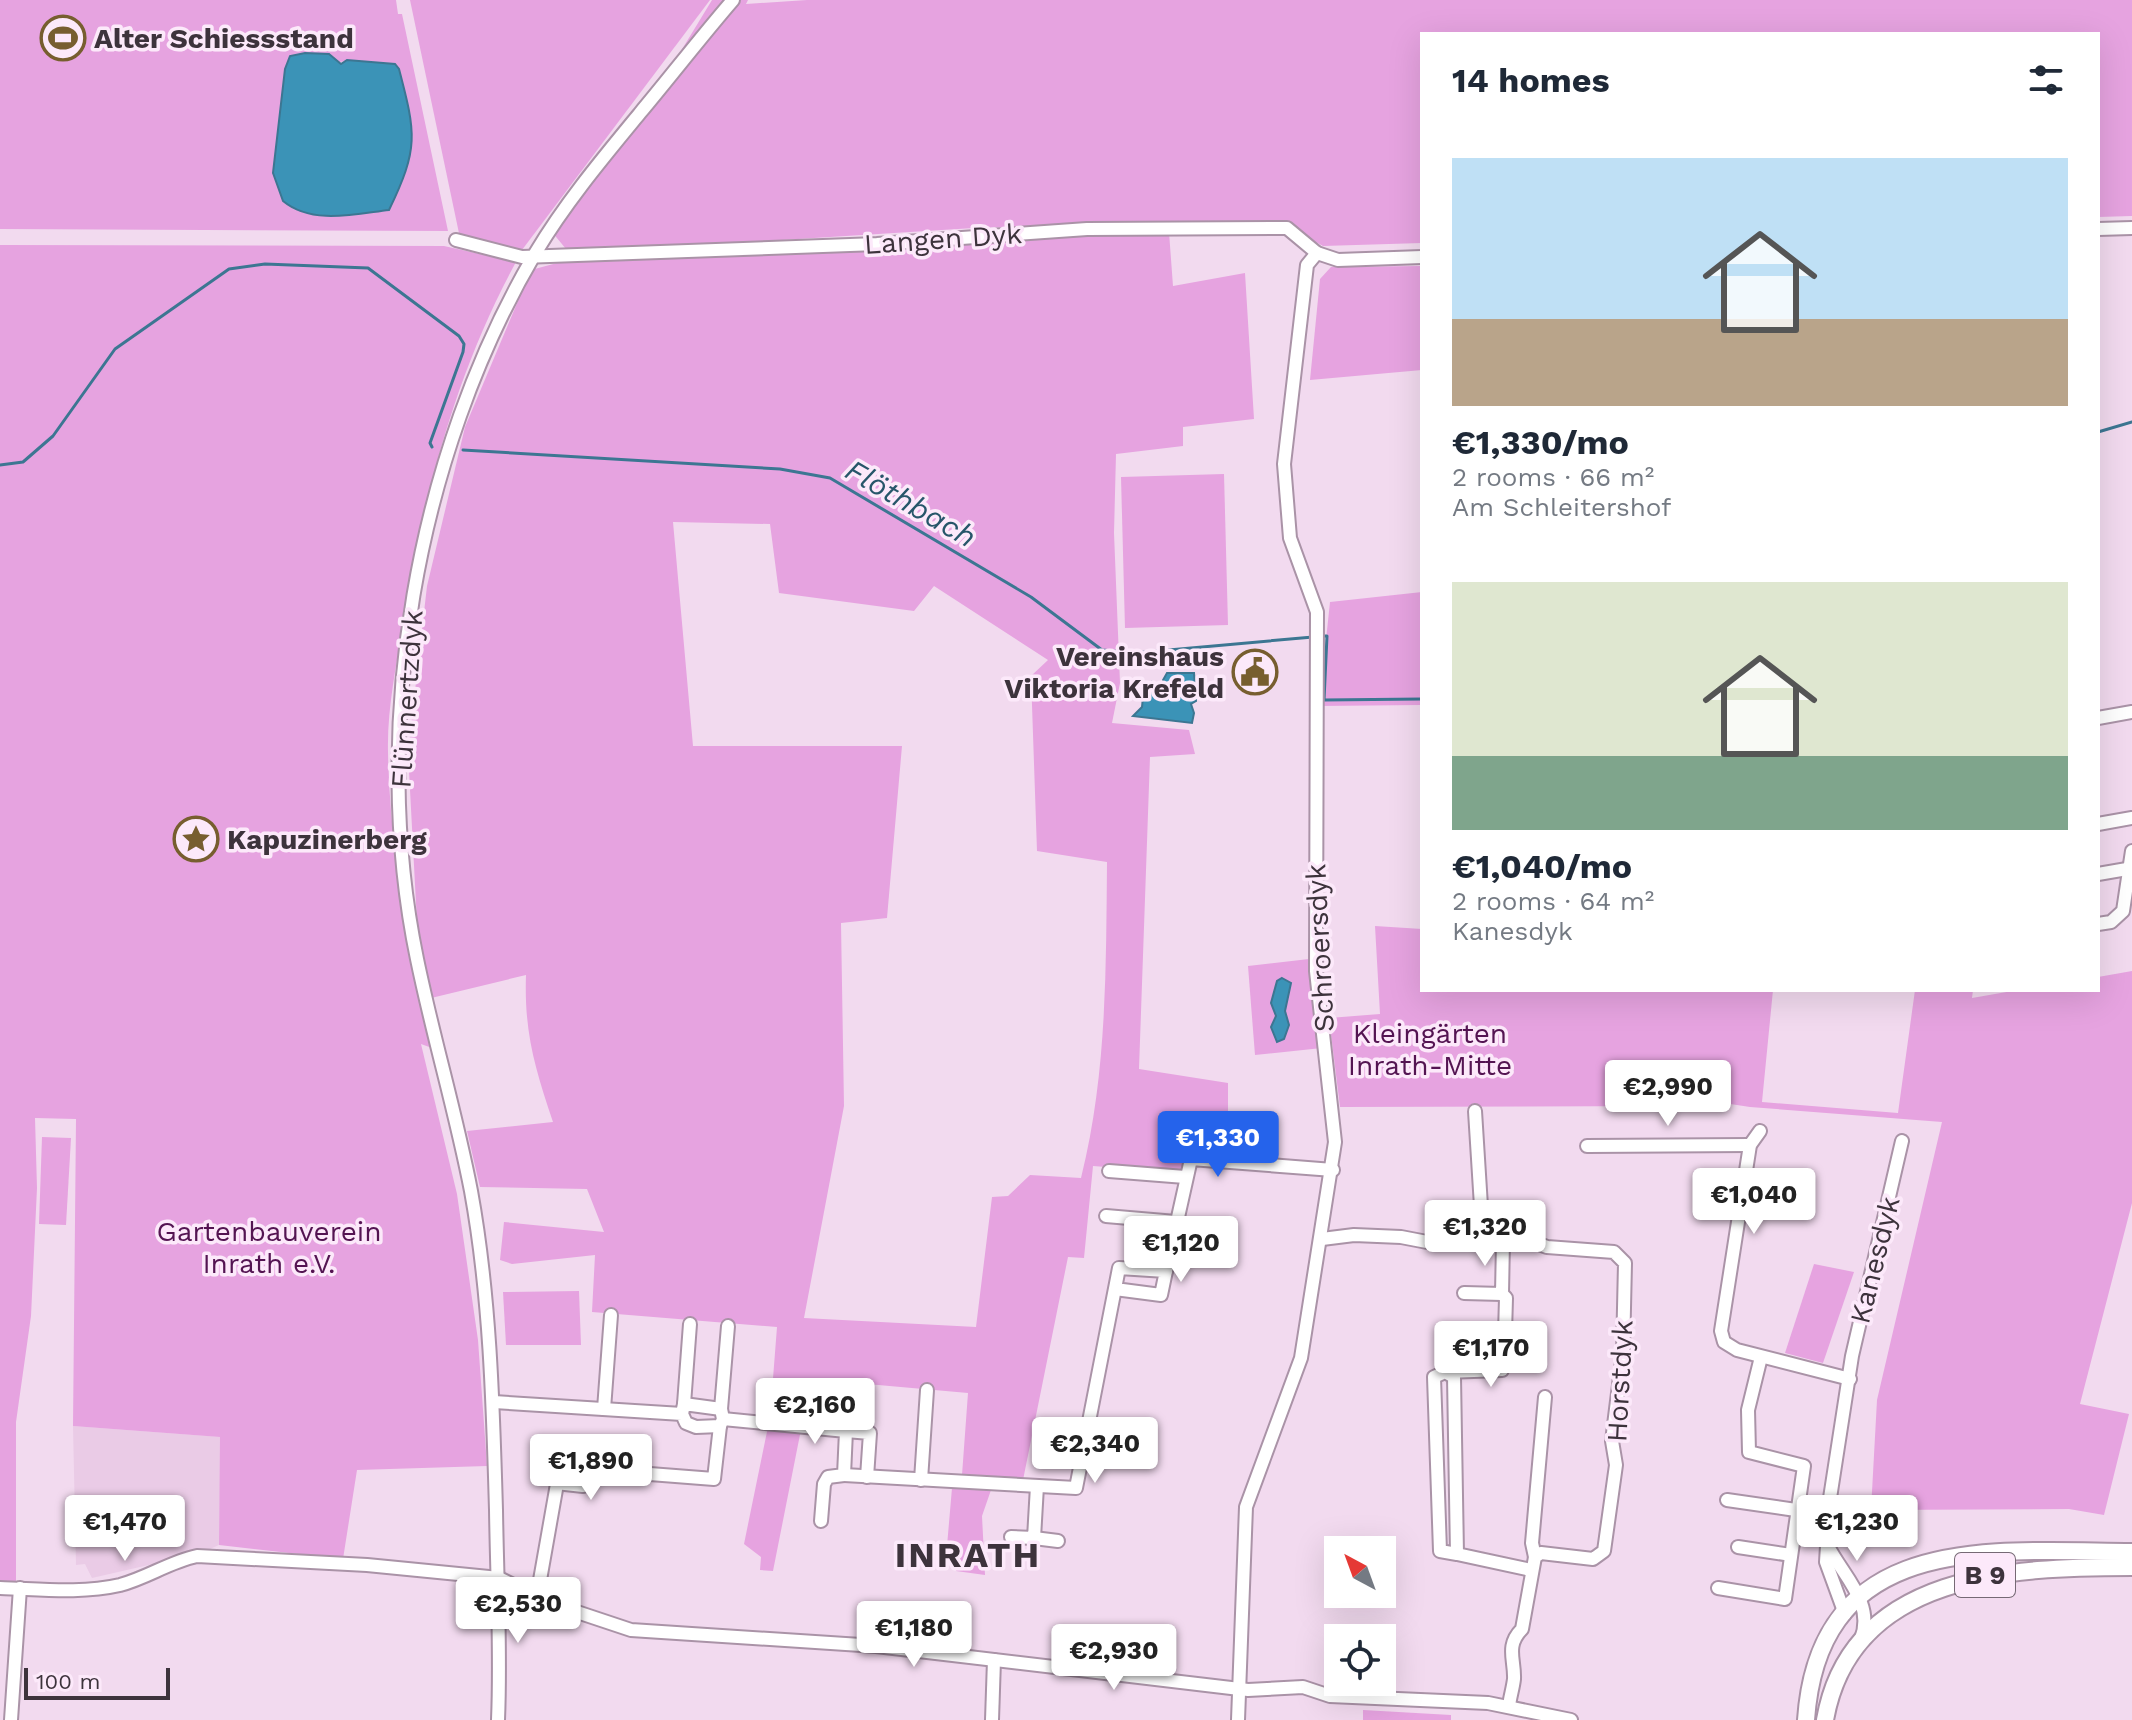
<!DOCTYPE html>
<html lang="en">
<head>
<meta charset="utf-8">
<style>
  :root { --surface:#fff; --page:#f2f2f3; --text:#1f2937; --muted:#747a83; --accent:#2563eb }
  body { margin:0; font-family:"Work Sans",sans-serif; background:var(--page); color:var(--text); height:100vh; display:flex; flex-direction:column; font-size:30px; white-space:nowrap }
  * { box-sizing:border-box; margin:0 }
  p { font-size:26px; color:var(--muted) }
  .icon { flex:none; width:44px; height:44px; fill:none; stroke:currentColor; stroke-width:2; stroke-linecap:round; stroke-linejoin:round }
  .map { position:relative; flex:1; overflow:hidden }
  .details { position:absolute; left:1420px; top:32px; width:680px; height:960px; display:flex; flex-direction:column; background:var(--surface); border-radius:0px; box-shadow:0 8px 32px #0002 }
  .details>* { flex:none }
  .needle { width:52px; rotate:319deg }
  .buttons { position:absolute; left:1324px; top:1536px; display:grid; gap:16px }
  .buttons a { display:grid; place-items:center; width:72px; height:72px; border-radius:0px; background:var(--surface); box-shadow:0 8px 32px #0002; font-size:40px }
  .scale { position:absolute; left:24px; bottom:20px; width:146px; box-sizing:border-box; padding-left:8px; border:4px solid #3d333c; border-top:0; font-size:22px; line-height:28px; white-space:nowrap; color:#3d333c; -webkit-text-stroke:6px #fce9fa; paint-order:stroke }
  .price { position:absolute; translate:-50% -68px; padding:0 18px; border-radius:8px; background:#fff; color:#222; font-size:26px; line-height:52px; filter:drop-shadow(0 2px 4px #0008) }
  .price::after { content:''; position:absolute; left:50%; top:48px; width:24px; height:18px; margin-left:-12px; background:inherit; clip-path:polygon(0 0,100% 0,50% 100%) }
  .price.active { background:var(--accent); color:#fff }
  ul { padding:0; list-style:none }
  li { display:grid; align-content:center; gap:16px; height:424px; padding:0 32px }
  li span { display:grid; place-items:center; height:248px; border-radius:0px; color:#555 }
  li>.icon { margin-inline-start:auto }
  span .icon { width:144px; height:144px; fill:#fffc; stroke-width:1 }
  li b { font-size:34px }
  h2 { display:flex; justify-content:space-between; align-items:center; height:96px; padding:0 32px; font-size:34px }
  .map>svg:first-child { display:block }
  .built { fill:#eacbe6 }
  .green { fill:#e6a3e0; fill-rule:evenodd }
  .water { fill:#3b93b7; stroke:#3c7692; stroke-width:2 }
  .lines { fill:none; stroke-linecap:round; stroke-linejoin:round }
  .stream { stroke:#3c7692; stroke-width:3 }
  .minor-casing { stroke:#aa93a7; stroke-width:16 }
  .major-casing { stroke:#aa93a7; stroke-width:20 }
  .minor { stroke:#fff; stroke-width:12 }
  .major { stroke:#fff; stroke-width:16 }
  .labels { text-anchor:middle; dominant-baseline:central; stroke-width:7; stroke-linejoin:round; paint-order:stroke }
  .shield { fill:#fce9fa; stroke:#766a75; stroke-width:2 }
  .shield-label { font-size:26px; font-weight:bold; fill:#3d333c }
  .poi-label { font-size:28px; font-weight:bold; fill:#3d333c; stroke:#fce9fa; text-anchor:start }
  .street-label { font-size:28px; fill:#3d333c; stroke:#fce9fa }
  .park-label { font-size:28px; fill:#541452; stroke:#fce9fa }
  .water-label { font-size:30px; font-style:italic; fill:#27566a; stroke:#fce9fa }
  .district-label { font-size:36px; font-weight:bold; letter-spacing:2px; fill:#3d333c; stroke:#fce9fa }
</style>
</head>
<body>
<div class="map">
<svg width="2132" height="1720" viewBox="0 0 2132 1720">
  <rect width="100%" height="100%" fill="#f2daef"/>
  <polygon class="built" points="73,1426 221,1437 219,1545 201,1553 92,1578 85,1564 76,1565"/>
  <g class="green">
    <path d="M 0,0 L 396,0 L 398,14 L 402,14 L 448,231 L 0,229 ZM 347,61 L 395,64 L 399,69 L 389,210 L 334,216 L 293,209 L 274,173 L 285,69 Z"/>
    <polygon points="410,0 710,0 522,250 460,238"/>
    <polygon points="712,0 748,0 746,4 807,0 2132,0 2132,216 2098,217 2098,34 1422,34 1422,243 1323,246 1279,221 974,228 687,246 566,249 552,232 636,125"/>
    <path d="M 1169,232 L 1173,286 L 1245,273 L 1254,419 L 1183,427 L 1183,446 L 1116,454 L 1114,533 L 1120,683 L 1112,723 L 1189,730 L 1195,754 L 1150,757 L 1139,1069 L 1228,1083 L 1228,1117 L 1212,1117 L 1209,1148 L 1189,1147 L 1183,1173 L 1093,1166 L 1084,1258 L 1068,1257 L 1023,1480 L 991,1490 L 982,1516 L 985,1575 L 956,1571 L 959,1547 L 947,1546 L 952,1488 L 962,1475 L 968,1393 L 811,1379 L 773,1571 L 760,1570 L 761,1557 L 744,1544 L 770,1417 L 777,1327 L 592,1312 L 595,1255 L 512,1264 L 500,1260 L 504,1222 L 604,1232 L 587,1189 L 480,1187 L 467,1131 L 553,1122 C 535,1068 524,1033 526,975 L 427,999 L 419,960 L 408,752 L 427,586 L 465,427 L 531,270 L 568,260 L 678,253 ZM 673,522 L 770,524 L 779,593 L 914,611 L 934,586 L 1048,660 L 1031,676 L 1037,851 L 1107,862 C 1106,969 1107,1074 1081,1178 L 1030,1175 L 1008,1196 L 992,1197 L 976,1327 L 804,1318 L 844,1106 L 841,923 L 887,918 L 902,746 L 693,746 Z"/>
    <path d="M 0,245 L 444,246 L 516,262 C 454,376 423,498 403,625 C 396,667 387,710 388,752 C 389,821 400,890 410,958 L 417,958 L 432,1048 L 421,1044 L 457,1194 L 478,1340 L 487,1466 L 357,1470 L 343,1559 L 219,1545 L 220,1437 L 73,1426 L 76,1119 L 35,1118 L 37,1188 L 31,1316 L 16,1422 L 16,1582 L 0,1581 Z"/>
    <polygon points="1422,266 1422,370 1310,380 1320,279 1331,267"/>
    <polygon points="1224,474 1228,625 1125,628 1121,477"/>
    <polygon points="1422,592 1422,705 1319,706 1330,602"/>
    <polygon points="1375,926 1422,929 1422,990 1773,990 1762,1102 1898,1113 1915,990 1973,990 1972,998 2018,990 2098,990 2098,977 2132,971 2132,1203 2080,1404 2129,1414 2104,1515 2069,1509 1871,1510 1877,1400 1942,1122 1750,1107 1678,1096 1672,1106 1340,1107 1329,1018 1380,1014"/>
    <polygon points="1309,959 1322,1048 1255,1055 1248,966"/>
    <polygon points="42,1137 71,1138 66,1225 39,1224"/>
    <polygon points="1814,1264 1854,1272 1823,1363 1785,1353"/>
    <polygon points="579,1291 581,1345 506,1345 503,1292"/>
    <polygon points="1363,1710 1451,1715 1451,1720 1363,1720"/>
  </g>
  <g class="water">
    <path d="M 305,53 L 329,54 L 341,64 L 347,60 L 395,64 L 399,69 C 416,134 419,148 389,210 C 355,214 312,225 283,201 L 273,173 L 285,69 L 290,56 Z"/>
    <polygon points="1167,673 1194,673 1196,701 1191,704 1194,713 1192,723 1133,716 1142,707 1143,697 1152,682 1156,685 1154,690 1157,699 1168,694 1163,680"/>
    <polygon points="1282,978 1291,983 1285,1011 1289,1025 1284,1039 1277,1042 1271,1027 1276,1016 1271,1003 1277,981"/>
  </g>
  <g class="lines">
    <g class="stream">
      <polyline points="2098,432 2132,422"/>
      <polyline points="463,450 780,469 830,478 1031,597 1102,650 1135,653 1313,637"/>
      <polyline points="0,465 23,462 53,436 115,349 229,269 265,264 368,268 459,336 464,344 463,352 430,443 432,447"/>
      <polyline points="1321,636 1327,636 1324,700 1422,699"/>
    </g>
    <g class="minor-casing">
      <g id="minor">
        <polyline points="2098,229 2132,228"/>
        <polyline points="456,240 522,257 877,244 1087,229 1287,228 1317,253 1338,260 1422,257"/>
        <polyline points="2098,718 2132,712"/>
        <polyline points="2098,824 2132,818"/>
        <polyline points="2098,874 2127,869"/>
        <polyline points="2098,924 2111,922 2123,911 2132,851"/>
        <polyline points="1475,1111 1483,1238"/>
        <polyline points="1760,1131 1750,1145 1721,1331 1724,1342 1737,1350 1850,1379"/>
        <polyline points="1587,1146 1750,1145"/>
        <polyline points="1109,1171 1185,1177"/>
        <polyline points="1106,1216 1176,1222"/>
        <path d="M 1322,1239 L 1354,1235 L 1401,1237 L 1427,1242 L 1528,1240 L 1547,1247 L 1614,1252 L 1625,1263 L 1623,1353 L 1612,1441 L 1616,1465 L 1604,1551 L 1593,1559 L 1541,1553 L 1535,1557 L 1522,1629 C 1505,1646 1515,1660 1514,1679 C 1513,1688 1510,1697 1509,1706"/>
        <polyline points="1166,1271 1191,1159 1333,1170"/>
        <polyline points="1464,1293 1502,1294 1503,1240"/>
        <polyline points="1502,1294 1506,1298 1505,1333"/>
        <polyline points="1445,1372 1502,1370 1504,1361"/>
        <polyline points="494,1402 682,1414 686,1423 696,1427 720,1426 723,1419 721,1409 684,1404 682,1414"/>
        <polyline points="684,1404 690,1324"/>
        <polyline points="604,1409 611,1315"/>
        <polyline points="721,1409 728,1326"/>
        <polyline points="723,1419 846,1431 844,1475 828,1477 824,1484 821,1521"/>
        <polyline points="846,1431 870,1433 867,1477"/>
        <polyline points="844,1475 1076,1488 1119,1268 1166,1271 1161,1295 1115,1289"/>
        <polyline points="921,1480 927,1390"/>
        <polyline points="556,1483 583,1486 588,1470"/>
        <polyline points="1727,1500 1796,1510"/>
        <polyline points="1011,1537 1034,1538 1037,1486"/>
        <polyline points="1034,1538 1058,1541"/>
        <path d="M 1828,1546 C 1843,1576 1875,1603 1861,1639"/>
        <polyline points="1738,1547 1791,1555"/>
        <polyline points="1457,1554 1440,1551 1434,1377 1445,1372 1454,1377 1457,1554 1531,1570"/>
        <polyline points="1535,1557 1532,1543 1545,1397"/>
        <path d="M 0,1588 C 39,1589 81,1594 120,1585 C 147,1578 169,1562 197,1556 L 367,1565 L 499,1578 L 547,1602 L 631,1630 L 876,1646 L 1248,1690 L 1303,1687 L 1330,1696 L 1488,1703 L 1571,1720"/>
        <polyline points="1718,1588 1785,1599 1804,1466 1749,1452 1748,1410 1761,1357"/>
        <polyline points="537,1597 560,1467 714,1479 720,1426"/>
        <polyline points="1845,1614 1826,1562 1830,1498 1852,1356 1902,1141"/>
        <polyline points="11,1720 20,1588"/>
        <path d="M 498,1720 C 501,1650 497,1580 496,1510 C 493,1404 490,1295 471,1191 C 456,1113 433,1037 417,959 C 369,728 416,455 536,252 C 566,202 603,158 640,113 C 671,76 701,37 733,0"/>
        <polyline points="992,1720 994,1660"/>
        <polyline points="1238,1720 1246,1507 1301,1358 1335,1142 1316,971 1317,612 1290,538 1284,464 1307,265 1317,253"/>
      </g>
    </g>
    <g class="major-casing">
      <g id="major">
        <path d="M 1806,1720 C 1819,1530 1993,1551 2132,1552"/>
        <path d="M 1825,1720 C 1851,1572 2014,1567 2132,1567"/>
      </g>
    </g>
    <use href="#minor" class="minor"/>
    <use href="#major" class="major"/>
  </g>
  <defs>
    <g id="stadium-ring" transform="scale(2.3)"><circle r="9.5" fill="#fce9fa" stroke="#775e2f" stroke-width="1.5"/><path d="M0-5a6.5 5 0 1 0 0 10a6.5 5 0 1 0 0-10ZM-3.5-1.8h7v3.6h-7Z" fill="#775e2f"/></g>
    <g id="civic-ring" transform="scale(2.3)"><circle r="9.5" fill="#fce9fa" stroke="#775e2f" stroke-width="1.5"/><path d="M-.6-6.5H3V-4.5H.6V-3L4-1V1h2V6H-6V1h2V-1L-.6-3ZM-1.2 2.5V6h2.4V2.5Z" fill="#775e2f"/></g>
    <g id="sight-ring" transform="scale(2.3)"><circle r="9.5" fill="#fce9fa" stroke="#775e2f" stroke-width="1.5"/><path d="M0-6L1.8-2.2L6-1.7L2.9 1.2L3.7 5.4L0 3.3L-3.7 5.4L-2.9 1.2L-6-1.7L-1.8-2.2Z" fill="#775e2f"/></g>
  </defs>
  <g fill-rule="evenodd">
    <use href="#stadium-ring" x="63" y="38"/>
    <use href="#civic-ring" x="1255" y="672"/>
    <use href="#sight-ring" x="196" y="839"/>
  </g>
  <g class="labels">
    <rect class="shield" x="1955" y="1553" width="60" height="44" rx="6"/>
    <g class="shield-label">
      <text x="1985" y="1575">B 9</text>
    </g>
    <g class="poi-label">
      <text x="94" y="38">Alter Schiessstand</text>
      <text x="1224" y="656" text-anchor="end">Vereinshaus<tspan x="1224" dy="32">Viktoria Krefeld</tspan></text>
      <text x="227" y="839">Kapuzinerberg</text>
    </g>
    <g class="street-label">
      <text transform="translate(943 239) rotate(-4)">Langen Dyk</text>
      <text transform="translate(407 699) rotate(-86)">Flünnertzdyk</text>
      <text transform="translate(1320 948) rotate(-93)">Schroersdyk</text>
      <text transform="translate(1875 1260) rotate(-76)">Kanesdyk</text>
      <text transform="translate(1620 1381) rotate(-87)">Horstdyk</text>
    </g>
    <g class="park-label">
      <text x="1430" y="1033">Kleingärten<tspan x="1430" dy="32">Inrath-Mitte</tspan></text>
      <text x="269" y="1231">Gartenbauverein<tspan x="269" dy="32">Inrath e.V.</tspan></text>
    </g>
    <g class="water-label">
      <text transform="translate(911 503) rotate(30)">Flöthbach</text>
    </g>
    <g class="district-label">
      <text x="968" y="1555">INRATH</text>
    </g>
  </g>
</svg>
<div class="buttons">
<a><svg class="needle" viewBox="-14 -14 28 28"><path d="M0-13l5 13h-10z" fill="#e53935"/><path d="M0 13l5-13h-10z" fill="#747a83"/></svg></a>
<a><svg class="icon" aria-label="locate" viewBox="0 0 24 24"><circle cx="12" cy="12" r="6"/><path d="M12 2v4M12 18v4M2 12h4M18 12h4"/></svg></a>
</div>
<div class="scale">100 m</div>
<b class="price" style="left:1668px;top:1128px">€2,990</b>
<b class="price active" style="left:1218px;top:1179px">€1,330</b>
<b class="price" style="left:1754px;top:1236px">€1,040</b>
<b class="price" style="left:1485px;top:1268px">€1,320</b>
<b class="price" style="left:1181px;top:1284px">€1,120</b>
<b class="price" style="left:1491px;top:1389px">€1,170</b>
<b class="price" style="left:815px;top:1446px">€2,160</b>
<b class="price" style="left:1095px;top:1485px">€2,340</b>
<b class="price" style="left:591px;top:1502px">€1,890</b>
<b class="price" style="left:125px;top:1563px">€1,470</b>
<b class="price" style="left:1857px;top:1563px">€1,230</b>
<b class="price" style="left:518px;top:1645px">€2,530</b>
<b class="price" style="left:914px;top:1669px">€1,180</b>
<b class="price" style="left:1114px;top:1692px">€2,930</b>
<section class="details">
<h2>14 homes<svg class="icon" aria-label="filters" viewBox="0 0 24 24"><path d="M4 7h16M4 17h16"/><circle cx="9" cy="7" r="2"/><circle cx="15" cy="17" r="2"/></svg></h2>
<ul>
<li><span style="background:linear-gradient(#bfe0f5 65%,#b9a48a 0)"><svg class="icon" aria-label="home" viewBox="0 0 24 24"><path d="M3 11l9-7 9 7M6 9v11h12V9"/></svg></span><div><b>€1,330/mo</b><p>2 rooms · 66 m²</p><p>Am Schleitershof</p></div></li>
<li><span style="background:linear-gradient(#dfe7d0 70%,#7fa58c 0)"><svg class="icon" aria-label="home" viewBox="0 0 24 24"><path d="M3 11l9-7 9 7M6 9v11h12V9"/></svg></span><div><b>€1,040/mo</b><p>2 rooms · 64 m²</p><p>Kanesdyk</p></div></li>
</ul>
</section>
</div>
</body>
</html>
